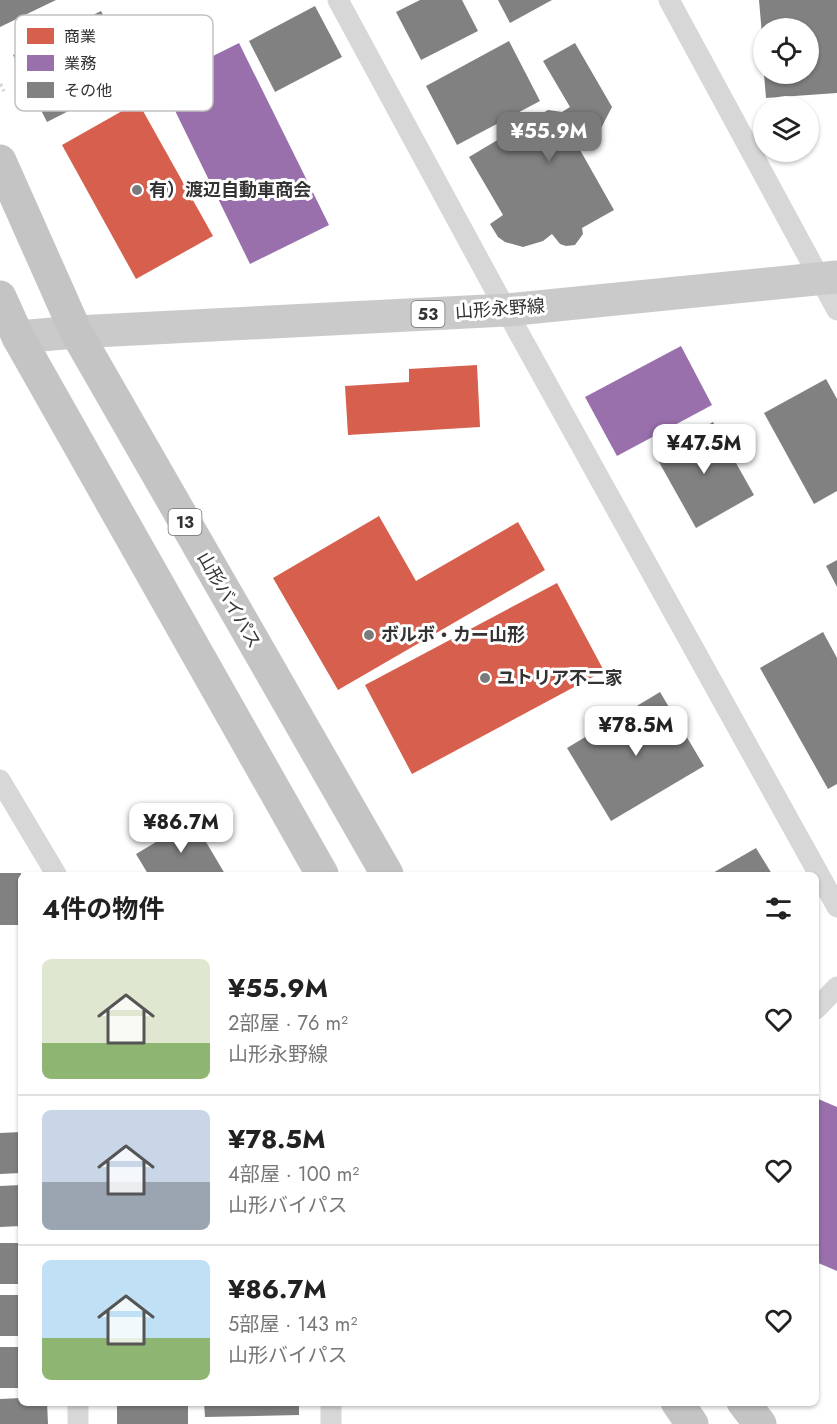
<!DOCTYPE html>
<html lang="ja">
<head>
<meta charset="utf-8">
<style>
  :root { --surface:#fff; --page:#f2f2f2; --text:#222; --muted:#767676; --line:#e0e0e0; --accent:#7a7a7a }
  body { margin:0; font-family:Jost,"Noto Sans JP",sans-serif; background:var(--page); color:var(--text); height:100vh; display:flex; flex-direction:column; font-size:22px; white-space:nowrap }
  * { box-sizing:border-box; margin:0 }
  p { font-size:20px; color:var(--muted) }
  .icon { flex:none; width:33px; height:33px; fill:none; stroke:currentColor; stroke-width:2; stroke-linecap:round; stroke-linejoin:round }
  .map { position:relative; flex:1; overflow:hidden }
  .side { position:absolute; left:18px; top:872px; width:801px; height:534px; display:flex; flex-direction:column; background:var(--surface); border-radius:9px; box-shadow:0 2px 4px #0004 }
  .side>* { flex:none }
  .fabs { position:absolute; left:753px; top:18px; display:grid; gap:12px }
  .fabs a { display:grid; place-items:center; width:66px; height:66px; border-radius:50%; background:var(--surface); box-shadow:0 2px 4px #0004; font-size:30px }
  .price { position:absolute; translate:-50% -51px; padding:0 14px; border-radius:12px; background:#fff; color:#222; font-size:20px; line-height:39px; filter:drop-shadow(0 2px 3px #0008) }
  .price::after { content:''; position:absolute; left:50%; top:36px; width:18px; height:14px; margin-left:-9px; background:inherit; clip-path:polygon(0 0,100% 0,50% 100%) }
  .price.on { background:var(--accent); color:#fff }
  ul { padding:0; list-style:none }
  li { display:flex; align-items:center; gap:18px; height:150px; padding:0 24px }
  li+li { border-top:2px solid var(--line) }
  li span { display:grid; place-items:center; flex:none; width:168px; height:120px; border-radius:9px; color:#555 }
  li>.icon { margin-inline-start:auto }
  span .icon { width:72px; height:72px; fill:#fffc; stroke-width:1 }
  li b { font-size:26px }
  h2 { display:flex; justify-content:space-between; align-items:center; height:72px; padding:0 24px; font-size:26px }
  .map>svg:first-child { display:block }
  .shops { fill:#d6604d }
  .offices { fill:#9970ab }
  .building { fill:#818181 }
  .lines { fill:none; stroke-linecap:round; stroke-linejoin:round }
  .path { stroke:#d6d6d6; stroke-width:4; stroke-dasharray:3 3; stroke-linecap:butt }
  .lane { stroke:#d7d7d7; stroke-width:21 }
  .primary { stroke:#cacaca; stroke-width:33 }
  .highway { stroke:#c4c4c4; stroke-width:33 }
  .poi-dot { fill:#7a7a7a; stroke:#fff; stroke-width:2 }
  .labels { text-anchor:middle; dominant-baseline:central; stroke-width:6; stroke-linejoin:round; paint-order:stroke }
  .shield { fill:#fff; stroke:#707070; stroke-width:1.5 }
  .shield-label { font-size:16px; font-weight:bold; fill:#333 }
  .poi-label { font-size:18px; font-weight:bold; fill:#333; stroke:#fff; text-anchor:start }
  .street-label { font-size:18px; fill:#333; stroke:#fff }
  .key { fill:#fff; stroke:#c2c2c2; stroke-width:1.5 }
  .key-label { font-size:16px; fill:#333 }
</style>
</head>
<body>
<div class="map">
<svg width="837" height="1424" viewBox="0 0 837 1424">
  <rect width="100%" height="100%" fill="#fff"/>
  <g class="shops">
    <polygon points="138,102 213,236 136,279 62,145"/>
    <polygon points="477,365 480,427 348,435 345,386 409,382 409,369"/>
    <polygon points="379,516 416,581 518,522 545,570 338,690 273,578"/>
    <polygon points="557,583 604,671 412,774 365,685"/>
  </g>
  <g class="offices">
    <polygon points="239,43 329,225 250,264 161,82"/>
    <polygon points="681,346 712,405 617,456 585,397"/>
    <polygon points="816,1098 837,1107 837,1271 816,1262"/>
  </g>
  <g class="building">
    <polygon points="0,0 56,0 0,27"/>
    <polygon points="420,0 462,0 478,31 421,60 396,12"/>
    <polygon points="498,0 552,0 510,23"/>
    <polygon points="759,0 837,0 837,93 766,98 764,74 808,74 808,28 764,28 764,35 762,35"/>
    <polygon points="315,6 342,57 275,92 249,41"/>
    <polygon points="101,11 135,77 47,122 13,55"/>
    <polygon points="509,41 540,101 457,145 426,86"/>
    <polygon points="575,43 612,107 598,134 584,139 571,134 614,210 582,228 583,234 575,245 566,246 560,244 552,234 543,241 523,247 505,242 498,237 490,224 503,215 469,157 548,110 562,112 570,107 543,61"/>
    <polygon points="826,379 837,399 837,491 814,504 764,413"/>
    <polygon points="713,422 754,495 696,528 655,455"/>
    <polygon points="837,560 837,587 826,566"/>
    <polygon points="823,632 837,658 837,784 828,789 760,668"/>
    <polygon points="660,692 704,766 611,821 567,748"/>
    <polygon points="193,820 225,874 148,874 136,854"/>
    <polygon points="756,848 772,874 711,874"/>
    <rect x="0" y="873" width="21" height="52"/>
    <polygon points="21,1132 21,1173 0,1174 0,1133"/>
    <polygon points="21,1185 21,1226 0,1227 0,1186"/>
    <rect x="0" y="1243" width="21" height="41"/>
    <rect x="0" y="1295" width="21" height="41"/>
    <rect x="0" y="1347" width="21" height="41"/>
    <polygon points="21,1398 21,1402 47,1402 48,1424 0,1424 0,1399"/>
    <rect x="117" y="1402" width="71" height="22"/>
    <polygon points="204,1402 299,1402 299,1415 205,1417"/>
  </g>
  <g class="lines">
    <polyline class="path" points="0,84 4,91"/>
    <g class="lane">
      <polyline points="338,0 506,310 837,907"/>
      <polyline points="669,0 837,310"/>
      <polyline points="0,780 56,874"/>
      <polyline points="816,1009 837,987"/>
      <polyline points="331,1402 331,1424"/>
      <polyline points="78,1424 78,1402"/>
    </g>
    <polyline class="primary" points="18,337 76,332 506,310 837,277"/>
    <g class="highway">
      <polyline points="0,161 76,332 387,874"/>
      <polyline points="0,297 18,337 322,874"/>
      <polyline points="677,1402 692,1424"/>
      <polyline points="743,1402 760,1424"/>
    </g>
  </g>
  <g class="poi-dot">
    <circle cx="137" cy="190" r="6"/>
    <circle cx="369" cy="635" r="6"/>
    <circle cx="485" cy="678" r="6"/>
  </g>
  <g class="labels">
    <g class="shield">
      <rect x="411.5" y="301" width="33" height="26" rx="4.5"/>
      <rect x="168.5" y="509" width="33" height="26" rx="4.5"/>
    </g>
    <g class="shield-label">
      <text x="428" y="314">53</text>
      <text x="185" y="522">13</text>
    </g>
    <g class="poi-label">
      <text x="149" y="190">有）渡辺自動車商会</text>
      <text x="381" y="635">ボルボ・カー山形</text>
      <text x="497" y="678">ユトリア不二家</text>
    </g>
    <g class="street-label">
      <text transform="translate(500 309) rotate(-4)">山形永野線</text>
      <text transform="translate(229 600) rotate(60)">山形バイパス</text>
    </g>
  </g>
  <rect x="15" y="15" width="198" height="96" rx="9" class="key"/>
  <rect x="27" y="28" width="27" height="16" fill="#d6604d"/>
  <rect x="27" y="55" width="27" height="16" fill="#9970ab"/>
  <rect x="27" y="82" width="27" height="16" fill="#818181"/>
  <g class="key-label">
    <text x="64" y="42">商業</text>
    <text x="64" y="69">業務</text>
    <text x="64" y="96">その他</text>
  </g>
</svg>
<div class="fabs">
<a><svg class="icon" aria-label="locate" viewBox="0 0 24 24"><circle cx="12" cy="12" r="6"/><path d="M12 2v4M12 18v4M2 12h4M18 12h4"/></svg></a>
<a><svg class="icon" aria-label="layers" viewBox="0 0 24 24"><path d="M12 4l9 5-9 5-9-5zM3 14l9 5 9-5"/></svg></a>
</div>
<b class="price on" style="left:549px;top:163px">¥55.9M</b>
<b class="price" style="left:704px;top:475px">¥47.5M</b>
<b class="price" style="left:636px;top:757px">¥78.5M</b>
<b class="price" style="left:181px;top:854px">¥86.7M</b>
<section class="side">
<h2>4件の物件<svg class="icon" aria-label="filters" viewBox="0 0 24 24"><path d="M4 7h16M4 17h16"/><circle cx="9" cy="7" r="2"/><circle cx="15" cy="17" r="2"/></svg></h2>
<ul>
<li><span style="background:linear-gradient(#dfe7d0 70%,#8fb573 0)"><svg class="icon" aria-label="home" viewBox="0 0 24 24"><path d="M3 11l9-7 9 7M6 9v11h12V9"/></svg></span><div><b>¥55.9M</b><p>2部屋 · 76 m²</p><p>山形永野線</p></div><svg class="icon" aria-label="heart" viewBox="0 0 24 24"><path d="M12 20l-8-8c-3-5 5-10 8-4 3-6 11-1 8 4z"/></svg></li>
<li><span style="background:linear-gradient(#c9d6e8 60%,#9aa5b1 0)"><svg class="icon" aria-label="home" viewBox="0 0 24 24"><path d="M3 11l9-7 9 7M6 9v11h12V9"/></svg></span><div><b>¥78.5M</b><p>4部屋 · 100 m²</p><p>山形バイパス</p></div><svg class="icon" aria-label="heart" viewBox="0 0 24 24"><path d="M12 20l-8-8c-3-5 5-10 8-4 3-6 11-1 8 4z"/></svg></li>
<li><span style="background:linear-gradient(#bfe0f5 65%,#8fb573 0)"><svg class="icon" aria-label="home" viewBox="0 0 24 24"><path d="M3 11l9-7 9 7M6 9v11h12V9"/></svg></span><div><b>¥86.7M</b><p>5部屋 · 143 m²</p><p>山形バイパス</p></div><svg class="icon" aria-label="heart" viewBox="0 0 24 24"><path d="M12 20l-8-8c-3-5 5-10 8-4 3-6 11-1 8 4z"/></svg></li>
</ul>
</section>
</div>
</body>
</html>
